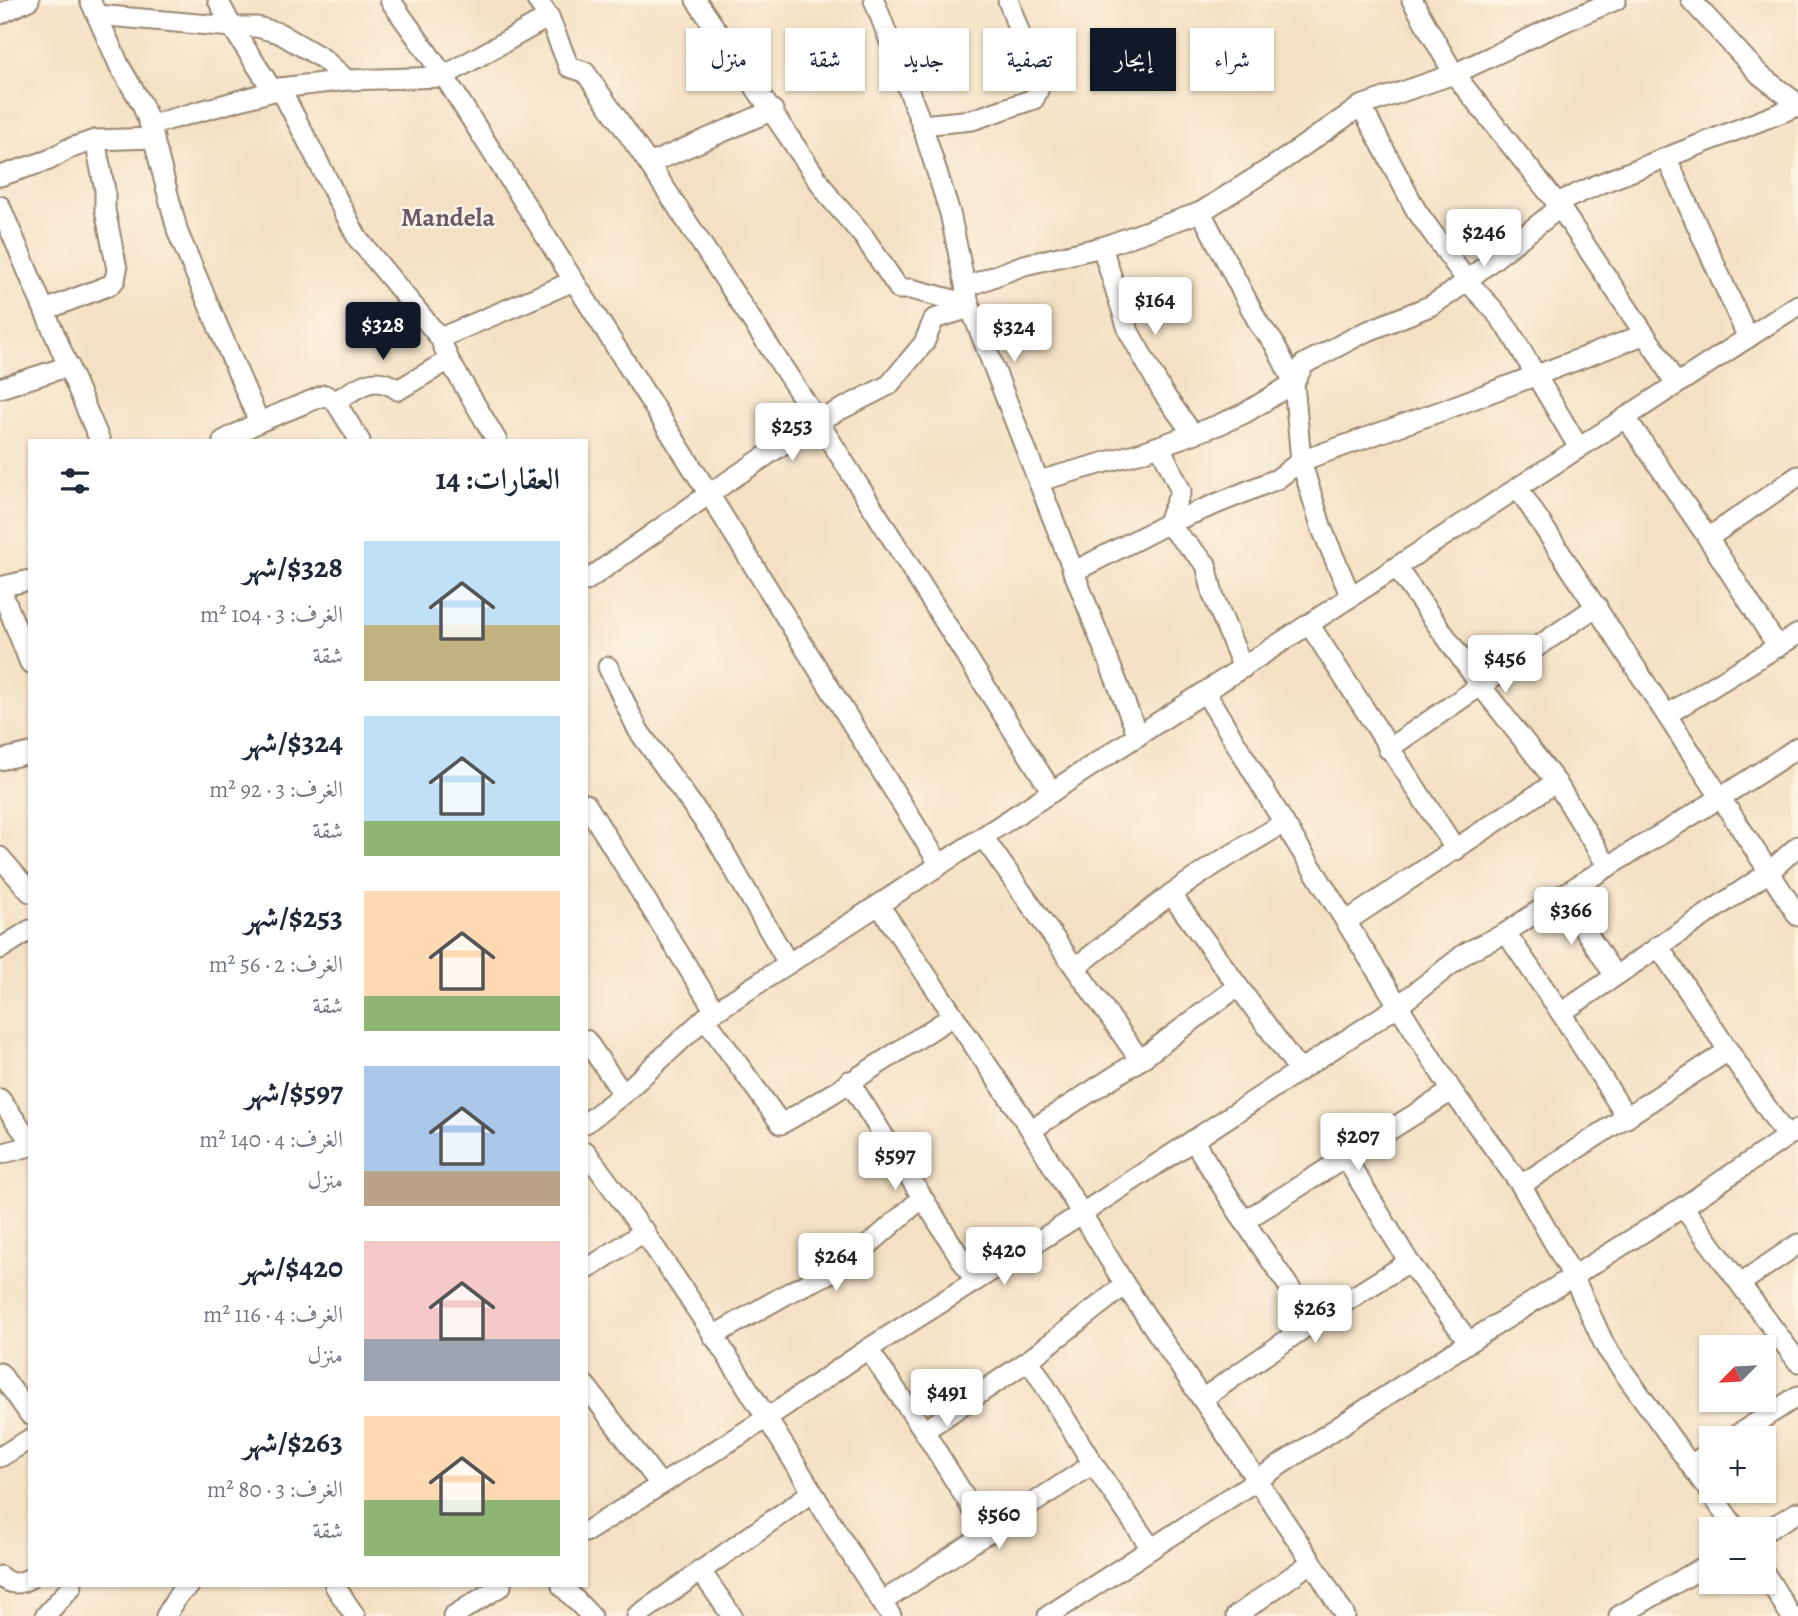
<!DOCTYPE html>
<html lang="ar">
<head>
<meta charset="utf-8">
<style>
  :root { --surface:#fff; --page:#f2f2f3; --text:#1f2937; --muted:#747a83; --accent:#111827 }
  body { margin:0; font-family:Alegreya,Amiri,serif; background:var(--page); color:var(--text); direction:rtl; height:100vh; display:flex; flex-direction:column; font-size:26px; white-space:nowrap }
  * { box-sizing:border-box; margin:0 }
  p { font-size:23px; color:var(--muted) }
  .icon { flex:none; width:38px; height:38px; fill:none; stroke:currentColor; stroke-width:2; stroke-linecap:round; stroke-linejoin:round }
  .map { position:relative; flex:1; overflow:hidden; direction:ltr }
  .drawer { position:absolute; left:28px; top:439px; width:560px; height:1148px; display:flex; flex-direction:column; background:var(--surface); border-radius:0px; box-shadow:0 2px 5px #0004; direction:rtl }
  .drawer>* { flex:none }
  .top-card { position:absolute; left:609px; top:28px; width:665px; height:63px; direction:rtl; display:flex; gap:14px }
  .needle { width:46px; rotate:246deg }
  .buttons { position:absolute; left:1699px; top:1335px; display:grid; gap:14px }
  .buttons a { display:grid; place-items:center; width:77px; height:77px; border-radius:0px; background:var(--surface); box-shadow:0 2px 5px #0004; font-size:35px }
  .price { position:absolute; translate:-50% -60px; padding:0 16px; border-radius:7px; background:#fff; color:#222; font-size:23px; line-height:46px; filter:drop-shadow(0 2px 4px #0008) }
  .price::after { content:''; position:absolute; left:50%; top:42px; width:21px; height:16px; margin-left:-10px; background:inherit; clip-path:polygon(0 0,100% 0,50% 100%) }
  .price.selected { background:var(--accent); color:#fff }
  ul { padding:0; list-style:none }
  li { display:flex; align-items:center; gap:21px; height:175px; padding:0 28px }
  li span { display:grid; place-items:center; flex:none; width:196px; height:140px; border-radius:0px; color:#555 }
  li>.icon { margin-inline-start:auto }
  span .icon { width:84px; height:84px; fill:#fffc; stroke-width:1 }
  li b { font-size:30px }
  h2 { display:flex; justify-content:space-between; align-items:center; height:84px; padding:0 28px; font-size:30px }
  .tag { padding:0 24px; border-radius:0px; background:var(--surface); box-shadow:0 2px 5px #0004; font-size:24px; line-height:63px }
  .tag.selected { background:var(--accent); color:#fff }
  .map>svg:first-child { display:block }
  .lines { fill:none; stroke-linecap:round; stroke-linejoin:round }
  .minor-casing { stroke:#988671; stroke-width:23 }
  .minor { stroke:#fff; stroke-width:19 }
  .labels { text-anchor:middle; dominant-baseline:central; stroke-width:5; stroke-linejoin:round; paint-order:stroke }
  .neighbourhood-label { font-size:26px; font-weight:bold; fill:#6b596b; stroke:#fcf5e5 }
</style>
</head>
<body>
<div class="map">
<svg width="1798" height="1616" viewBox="0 0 1798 1616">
  <rect width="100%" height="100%" fill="#fcf5e5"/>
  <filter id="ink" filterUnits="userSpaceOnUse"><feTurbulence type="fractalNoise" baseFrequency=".0143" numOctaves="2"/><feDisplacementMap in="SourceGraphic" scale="14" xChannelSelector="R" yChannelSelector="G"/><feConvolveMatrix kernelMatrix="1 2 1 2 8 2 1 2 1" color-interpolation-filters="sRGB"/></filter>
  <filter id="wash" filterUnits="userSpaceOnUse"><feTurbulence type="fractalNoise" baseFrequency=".00686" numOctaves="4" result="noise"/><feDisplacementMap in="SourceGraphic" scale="28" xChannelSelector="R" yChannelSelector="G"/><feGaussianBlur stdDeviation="1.57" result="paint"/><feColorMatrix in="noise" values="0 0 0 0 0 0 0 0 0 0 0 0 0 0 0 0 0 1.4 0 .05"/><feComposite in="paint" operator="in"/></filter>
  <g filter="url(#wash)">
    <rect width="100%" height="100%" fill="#f4e1c4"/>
  </g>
  <g filter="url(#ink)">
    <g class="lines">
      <g class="minor-casing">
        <g id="minor">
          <polyline points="90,0 120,67 142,104 150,125 178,233 259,422"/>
          <polyline points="218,0 232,27 273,91 280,88 358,239 440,338 449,360 497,441"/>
          <polyline points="390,0 444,76 709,494 940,865"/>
          <polyline points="537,0 549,17 569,67 585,72 649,164 818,421 1052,792"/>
          <polyline points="696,0 831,199 864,237 899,289 911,289 969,304"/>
          <polyline points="874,0 922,125 950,213 969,304 1138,736"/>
          <polyline points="1412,0 1454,74 1557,203 1660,357 1676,385"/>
          <polyline points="1691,0 1760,75 1798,104"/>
          <polyline points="0,14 29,0"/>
          <polyline points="97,15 232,27 257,27 279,33 322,58 347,80"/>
          <polyline points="444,76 549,17"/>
          <polyline points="280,88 347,80 444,77"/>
          <polyline points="1361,106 1416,210 1467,281 1494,310 1511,333 1579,448"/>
          <polyline points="150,125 273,91"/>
          <polyline points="922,125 972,120 1034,99 1039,88 1008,0"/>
          <polyline points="1667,159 1748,338"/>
          <polyline points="649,164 773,110"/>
          <polyline points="0,176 49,160 68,149 95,140 154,138"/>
          <polyline points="0,206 100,441"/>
          <polyline points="1201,212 1259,324 1274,343 1294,383 1301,461 1322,529 1351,597"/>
          <polyline points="1102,247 1129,332 1163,393 1193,434"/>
          <polyline points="966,287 1024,265 1102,247 1201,212 1280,162 1361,106 1454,74 1566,21 1616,0"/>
          <polyline points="45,310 110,285 115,280 117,269 105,210 105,190 95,140"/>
          <polyline points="440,338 574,281"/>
          <polyline points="0,388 69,366"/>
          <path d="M 335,401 C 359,388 373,372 398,390 L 449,360"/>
          <polyline points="1626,418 1708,538"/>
          <polyline points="223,441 259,422 325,395 335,401 360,441"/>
          <polyline points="1160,446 1181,491 1167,524 1206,564 1213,595 1243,668"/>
          <polyline points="1039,481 1142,452 1218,425 1245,413 1294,383 1304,364 1363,333 1430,306 1451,293 1554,212 1557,203 1599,184 1798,106"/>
          <polyline points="1518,488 1798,916"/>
          <polyline points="1396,567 1481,686 1556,782 1608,867"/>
          <polyline points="1073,572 1167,524 1277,479 1301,461 1444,410 1643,335"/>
          <polyline points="586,581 709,494 818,421 889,385 924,343 934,319 970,308"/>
          <polyline points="0,587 30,663"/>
          <polyline points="0,587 30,580"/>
          <polyline points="1309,624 1456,850"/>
          <polyline points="1778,647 1708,538 1798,476"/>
          <polyline points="608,667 638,730 716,838 788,963"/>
          <polyline points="1205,692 1284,823 1452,1091 1521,1185 1573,1276 1605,1346 1737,1530"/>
          <polyline points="1668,714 1798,634"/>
          <polyline points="1388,749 1597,606"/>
          <polyline points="0,760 30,753"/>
          <polyline points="586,804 715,1011"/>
          <polyline points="983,837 1140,1060"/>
          <polyline points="0,857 30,892"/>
          <polyline points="1171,894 1299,1070"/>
          <polyline points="1562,895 1615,976"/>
          <polyline points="879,905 1031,1130 1125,1285 1312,1562 1345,1616"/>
          <polyline points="1347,921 1556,782"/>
          <polyline points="1658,946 1786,1136"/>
          <polyline points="0,949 30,930"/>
          <polyline points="1076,967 1171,894 1214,865 1284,823"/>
          <polyline points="1561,1013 1769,872 1798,846"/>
          <path d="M 705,1018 L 781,1124 C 840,1091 896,1052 953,1016"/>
          <polyline points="586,1040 623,1094"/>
          <polyline points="849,1081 975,1281"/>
          <polyline points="0,1099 30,1141"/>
          <path d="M 1627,1118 L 1561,1013 L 1506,933 C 1601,866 1703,813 1798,747"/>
          <polyline points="586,1123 623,1094 705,1018 1798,305"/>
          <polyline points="1031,1130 1140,1060 1237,987"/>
          <polyline points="1193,1140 1244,1221 1313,1322"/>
          <path d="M 586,1152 C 650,1238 709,1326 766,1417 C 808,1483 847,1551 891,1616"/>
          <polyline points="0,1154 30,1146"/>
          <polyline points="1345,1157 1409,1262 1469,1342"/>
          <polyline points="1521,1185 1728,1051"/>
          <polyline points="1683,1207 1798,1362"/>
          <polyline points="1244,1221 1452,1091"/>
          <polyline points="586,1270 645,1231"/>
          <polyline points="1741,1283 1798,1244"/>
          <polyline points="713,1336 792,1291 830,1273 871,1243 922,1198"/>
          <polyline points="868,1349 924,1431 988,1534"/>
          <polyline points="1029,1360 1093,1464 1151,1548"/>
          <polyline points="0,1373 30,1415"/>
          <polyline points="586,1386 660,1484"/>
          <polyline points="1202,1399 1313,1322 1409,1262"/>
          <polyline points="924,1431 1029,1360 1125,1285"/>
          <polyline points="1732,1438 1798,1396"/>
          <polyline points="0,1457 30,1439"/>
          <polyline points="1691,1464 1712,1451"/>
          <polyline points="586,1532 767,1418 868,1349 1081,1214 1398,1006 1467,952 1506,933"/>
          <polyline points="1764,1532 1798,1512"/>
          <polyline points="700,1570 732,1616"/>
          <polyline points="1764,1572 1791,1616"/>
          <path d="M 0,1576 C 10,1585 18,1585 30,1578"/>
          <polyline points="335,1586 355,1616"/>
          <polyline points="562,1586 591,1616"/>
          <polyline points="882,1602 1093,1464"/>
          <polyline points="45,1616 72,1586"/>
          <polyline points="166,1616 179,1594 189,1586"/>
          <polyline points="453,1616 501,1586"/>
          <polyline points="637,1616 811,1493"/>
          <polyline points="1048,1616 1469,1342 1683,1207 1798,1129"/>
          <polyline points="1236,1616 1312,1562"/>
          <polyline points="1619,1616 1712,1562"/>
        </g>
      </g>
      <use href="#minor" class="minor"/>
    </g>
  </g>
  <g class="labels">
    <g class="neighbourhood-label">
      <text x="448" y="217">Mandela</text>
    </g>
  </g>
</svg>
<div class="buttons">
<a><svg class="needle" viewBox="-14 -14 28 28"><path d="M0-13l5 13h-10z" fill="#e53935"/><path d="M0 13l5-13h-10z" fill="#747a83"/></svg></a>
<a>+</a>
<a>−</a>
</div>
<b class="price" style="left:1484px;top:269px">$246</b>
<b class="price" style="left:1155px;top:337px">$164</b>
<b class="price selected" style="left:383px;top:362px">$328</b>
<b class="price" style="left:1014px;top:364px">$324</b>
<b class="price" style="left:792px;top:463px">$253</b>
<b class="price" style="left:1505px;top:695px">$456</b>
<b class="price" style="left:1571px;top:947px">$366</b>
<b class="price" style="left:1358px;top:1173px">$207</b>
<b class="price" style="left:895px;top:1192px">$597</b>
<b class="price" style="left:1004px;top:1287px">$420</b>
<b class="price" style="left:836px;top:1293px">$264</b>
<b class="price" style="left:1315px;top:1345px">$263</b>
<b class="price" style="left:947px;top:1429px">$491</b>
<b class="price" style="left:999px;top:1551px">$560</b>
<div class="top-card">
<a class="tag">شراء</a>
<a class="tag selected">إيجار</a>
<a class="tag">تصفية</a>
<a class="tag">جديد</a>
<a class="tag">شقة</a>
<a class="tag">منزل</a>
</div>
<section class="drawer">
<h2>العقارات: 14<svg class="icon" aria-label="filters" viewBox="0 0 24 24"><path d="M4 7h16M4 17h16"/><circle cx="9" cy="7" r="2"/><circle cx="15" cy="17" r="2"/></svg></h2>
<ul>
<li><span style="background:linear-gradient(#bfe0f5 60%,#c2b280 0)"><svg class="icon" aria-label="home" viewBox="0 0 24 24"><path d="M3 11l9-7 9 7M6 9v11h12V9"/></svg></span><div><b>$328/شهر</b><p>الغرف: 3 · 104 m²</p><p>شقة</p></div></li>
<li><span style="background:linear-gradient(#bfe0f5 75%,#8fb573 0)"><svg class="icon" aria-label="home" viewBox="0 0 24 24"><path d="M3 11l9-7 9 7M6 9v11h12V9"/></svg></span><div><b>$324/شهر</b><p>الغرف: 3 · 92 m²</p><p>شقة</p></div></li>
<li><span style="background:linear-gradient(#ffd9b3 75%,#8fb573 0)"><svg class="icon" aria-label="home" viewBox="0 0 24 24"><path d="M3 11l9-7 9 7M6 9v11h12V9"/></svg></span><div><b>$253/شهر</b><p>الغرف: 2 · 56 m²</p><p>شقة</p></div></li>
<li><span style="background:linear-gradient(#a9c7e8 75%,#b9a48a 0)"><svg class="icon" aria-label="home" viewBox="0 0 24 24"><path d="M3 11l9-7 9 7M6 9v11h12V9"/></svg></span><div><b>$597/شهر</b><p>الغرف: 4 · 140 m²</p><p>منزل</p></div></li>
<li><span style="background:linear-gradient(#f6c9c9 70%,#9aa5b1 0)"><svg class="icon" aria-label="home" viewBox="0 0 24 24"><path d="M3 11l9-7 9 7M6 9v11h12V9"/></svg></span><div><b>$420/شهر</b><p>الغرف: 4 · 116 m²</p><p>منزل</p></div></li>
<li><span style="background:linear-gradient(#ffd9b3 60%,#8fb573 0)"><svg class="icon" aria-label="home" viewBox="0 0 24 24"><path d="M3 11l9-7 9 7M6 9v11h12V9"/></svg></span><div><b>$263/شهر</b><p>الغرف: 3 · 80 m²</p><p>شقة</p></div></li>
</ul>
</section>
</div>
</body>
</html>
